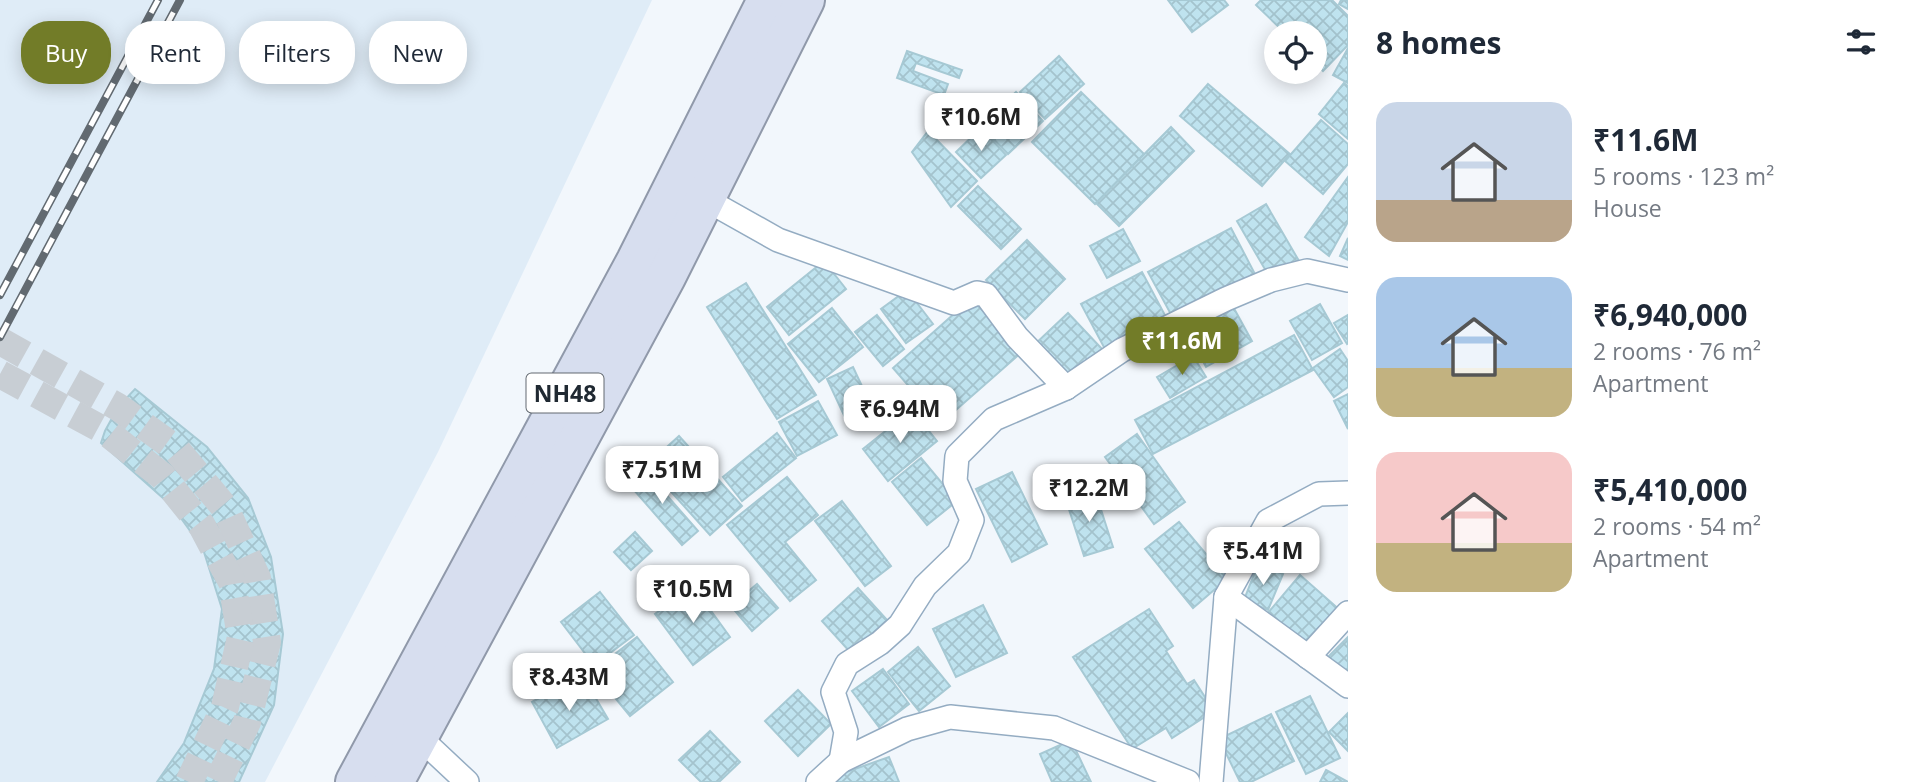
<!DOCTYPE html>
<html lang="en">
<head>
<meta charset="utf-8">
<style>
  :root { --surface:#fff; --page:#f6f6f7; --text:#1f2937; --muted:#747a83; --accent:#727c28 }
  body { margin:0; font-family:"Open Sans",sans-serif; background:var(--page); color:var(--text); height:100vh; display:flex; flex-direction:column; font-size:26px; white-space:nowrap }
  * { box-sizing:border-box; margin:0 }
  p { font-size:23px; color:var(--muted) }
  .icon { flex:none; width:38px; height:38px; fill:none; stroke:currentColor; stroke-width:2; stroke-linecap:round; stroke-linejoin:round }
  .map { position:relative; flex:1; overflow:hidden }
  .drawer { display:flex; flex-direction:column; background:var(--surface); width:560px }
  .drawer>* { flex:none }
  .hud { position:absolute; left:21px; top:21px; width:665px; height:63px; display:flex; gap:14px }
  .controls { position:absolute; left:1264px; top:21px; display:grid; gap:14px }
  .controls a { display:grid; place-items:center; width:63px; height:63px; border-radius:50%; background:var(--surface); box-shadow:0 4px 18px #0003; font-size:35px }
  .price { position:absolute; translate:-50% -60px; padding:0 16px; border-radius:14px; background:#fff; color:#222; font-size:23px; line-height:46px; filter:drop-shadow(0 2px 4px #0008) }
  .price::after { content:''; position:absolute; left:50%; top:42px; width:21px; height:16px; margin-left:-10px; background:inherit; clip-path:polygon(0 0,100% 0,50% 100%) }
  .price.current { background:var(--accent); color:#fff }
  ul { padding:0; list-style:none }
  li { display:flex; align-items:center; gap:21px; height:175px; padding:0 28px }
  li span { display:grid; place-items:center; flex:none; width:196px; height:140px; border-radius:21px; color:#555 }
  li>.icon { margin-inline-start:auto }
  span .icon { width:84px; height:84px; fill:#fffc; stroke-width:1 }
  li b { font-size:30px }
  h2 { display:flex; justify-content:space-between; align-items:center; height:84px; padding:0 28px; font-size:30px }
  .chip { padding:0 24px; border-radius:28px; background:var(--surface); box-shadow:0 4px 18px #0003; font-size:24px; line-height:63px }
  .chip.current { background:var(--accent); color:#fff }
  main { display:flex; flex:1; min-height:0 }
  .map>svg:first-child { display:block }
  .built { fill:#dfecf7 }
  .building { fill:url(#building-cross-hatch); stroke:#a6c9d4; stroke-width:2 }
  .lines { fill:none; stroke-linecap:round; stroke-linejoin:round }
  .tertiary-tunnel { stroke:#c8ced4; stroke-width:28; stroke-dasharray:28 14; stroke-linecap:butt }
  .minor-casing { stroke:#94acc2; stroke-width:26 }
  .trunk-casing { stroke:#9099aa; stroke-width:42 }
  .minor { stroke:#fff; stroke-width:23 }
  .trunk { stroke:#d7deef; stroke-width:38 }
  .rail-casing { stroke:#626a71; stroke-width:8 }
  .rail { stroke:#fff; stroke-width:5; stroke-dasharray:16; stroke-linecap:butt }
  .labels { text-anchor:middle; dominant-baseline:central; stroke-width:5; stroke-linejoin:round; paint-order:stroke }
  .shield { fill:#fff; stroke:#636970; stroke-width:2 }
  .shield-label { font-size:23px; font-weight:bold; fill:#202932 }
</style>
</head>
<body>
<main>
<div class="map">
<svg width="1348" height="782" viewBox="0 0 1348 782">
  <defs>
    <pattern id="building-cross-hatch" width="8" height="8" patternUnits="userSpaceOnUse" patternTransform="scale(1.75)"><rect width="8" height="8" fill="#bfe3ef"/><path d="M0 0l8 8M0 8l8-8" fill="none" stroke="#a4c3cd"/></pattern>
  </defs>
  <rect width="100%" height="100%" fill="#f2f7fc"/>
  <polygon class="built" points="0,0 652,0 438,452 265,782 0,782"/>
  <g class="building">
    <polygon points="1168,0 1224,0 1228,5 1192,32"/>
    <polygon points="1261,0 1332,0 1348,16 1348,45 1323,71 1314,62 1314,33 1285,33 1256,5"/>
    <polygon points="1341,0 1348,0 1348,9 1339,4"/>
    <polygon points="1348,48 1348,83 1333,75"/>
    <polygon points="907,51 962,70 959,78 916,63 913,71 948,84 944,95 897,78"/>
    <polygon points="1059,56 1084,84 1045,119 1020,92"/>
    <polygon points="1344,83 1348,86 1348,139 1319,114"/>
    <polygon points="1208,84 1290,154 1262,186 1180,116"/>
    <polygon points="1016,92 1043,121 1008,154 981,126"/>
    <polygon points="1081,92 1144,154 1095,204 1032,142"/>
    <polygon points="1321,120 1348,144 1348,164 1323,194 1285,161"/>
    <polygon points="1171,127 1194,151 1119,226 1096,203"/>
    <polygon points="981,128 1006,155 981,178 956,152"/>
    <polygon points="928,131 977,181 951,207 912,152"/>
    <polygon points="1348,177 1348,222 1329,256 1305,237"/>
    <polygon points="978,186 1021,229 1001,249 958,206"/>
    <polygon points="1266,204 1299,261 1270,278 1237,221"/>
    <polygon points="1231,228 1256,276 1174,320 1148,272"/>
    <polygon points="1123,229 1140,261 1107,278 1090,246"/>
    <polygon points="1348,238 1348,260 1340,256"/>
    <polygon points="1027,240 1065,279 1025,319 986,280"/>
    <polygon points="824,261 846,289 789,335 767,307"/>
    <polygon points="1142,272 1167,319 1106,351 1081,304"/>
    <polygon points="746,283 816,395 777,419 707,307"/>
    <polygon points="907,290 933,324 906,343 881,309"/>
    <polygon points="973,297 1022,352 941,423 893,368"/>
    <polygon points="1231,303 1252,341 1206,367 1185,328"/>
    <polygon points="1320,304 1342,343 1312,360 1290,321"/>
    <polygon points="832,308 863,347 819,382 788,344"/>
    <polygon points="1068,313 1102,349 1066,381 1033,346"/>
    <polygon points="877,315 904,349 883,366 855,332"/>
    <polygon points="1348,315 1348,343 1347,344 1334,323"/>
    <polygon points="1294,335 1313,370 1153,454 1135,420"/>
    <polygon points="1340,349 1348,361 1348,387 1334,397 1313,368"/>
    <polygon points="1193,356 1206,377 1170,398 1157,377"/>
    <polygon points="853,367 875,414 849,426 827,379"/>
    <polygon points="135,389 207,447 248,498 271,557 283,634 274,705 239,782 157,782 184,743 214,669 222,609 203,549 173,507 101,443 105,431 118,407"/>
    <polygon points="1348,394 1348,429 1334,401"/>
    <polygon points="818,401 837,435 797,456 779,422"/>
    <polygon points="912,410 937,441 888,481 863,449"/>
    <polygon points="777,433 796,458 742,501 723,477"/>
    <polygon points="1137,434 1185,502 1154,524 1105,457"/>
    <polygon points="679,436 742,506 710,535 647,465"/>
    <polygon points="921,458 957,501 927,525 892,482"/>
    <polygon points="643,468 698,531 682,545 627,482"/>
    <polygon points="1012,472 1047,544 1012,562 976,489"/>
    <polygon points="787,477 818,515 785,542 816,580 790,601 727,525"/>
    <polygon points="1095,491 1113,547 1084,556 1066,500"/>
    <polygon points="842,501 891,566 865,586 815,521"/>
    <polygon points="1179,522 1227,579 1193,608 1145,549"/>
    <polygon points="635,532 652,551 631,570 614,552"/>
    <polygon points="1258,564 1283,574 1268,610 1244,600"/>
    <polygon points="1300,575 1341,611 1308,649 1267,614"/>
    <polygon points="757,584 778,608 752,631 731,606"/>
    <polygon points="693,586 730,637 693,665 655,614"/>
    <polygon points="858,588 887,620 851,653 822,621"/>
    <polygon points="600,592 634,635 594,665 561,622"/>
    <polygon points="983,605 1007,653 956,677 933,629"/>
    <polygon points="1149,609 1173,646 1166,651 1187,684 1194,680 1214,711 1172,738 1166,728 1132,749 1073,657"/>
    <polygon points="637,637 673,682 630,716 593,671"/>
    <polygon points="1348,637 1348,678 1327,658"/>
    <polygon points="918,647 950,686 919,711 888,672"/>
    <polygon points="883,669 909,704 879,727 852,691"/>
    <polygon points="570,681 578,697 591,690 608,719 557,748 532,702"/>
    <polygon points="798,690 831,724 798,756 765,721"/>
    <polygon points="1310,696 1340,758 1306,774 1276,712"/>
    <polygon points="1348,713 1348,751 1329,732"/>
    <polygon points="1271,714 1294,761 1251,782 1240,782 1219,739"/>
    <polygon points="710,731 740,762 719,782 701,782 679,760"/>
    <polygon points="1071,740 1091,782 1052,782 1040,754"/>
    <polygon points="889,757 899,782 834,782 832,777"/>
    <polygon points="1326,770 1348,782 1320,782"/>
  </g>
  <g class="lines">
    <g class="tertiary-tunnel">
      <polyline points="0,341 118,407 176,449 225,508 257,578 267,642 247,722 218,782"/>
      <polyline points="0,374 105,431 162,476 202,526 232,582 241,637 225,707 189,782"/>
    </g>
    <g class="minor-casing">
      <g id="minor">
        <polyline points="705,199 778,240 954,303 977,293 986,295 1017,337 1066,388 1122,350 1226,299 1271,280 1307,271 1348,280"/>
        <polyline points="1226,597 1348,686"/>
        <polyline points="1308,657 1348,613"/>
        <polyline points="419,737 467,782"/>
        <polyline points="841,761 846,732 833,692 847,664 880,643 900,625 925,586 959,553 972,520 955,481 957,456 994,419 1066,388"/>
        <polyline points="818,782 841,761 907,729 950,717 1054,728 1188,782"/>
        <polyline points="1211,782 1226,597 1268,521 1319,494 1348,493"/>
      </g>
    </g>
    <g class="trunk-casing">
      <g id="trunk">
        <polyline points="355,782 636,261 767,0"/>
        <polyline points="394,782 666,277 805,0"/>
      </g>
    </g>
    <use href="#minor" class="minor"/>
    <use href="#trunk" class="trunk"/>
    <g class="rail-casing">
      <g id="rail">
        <polyline points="0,295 158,0"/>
        <polyline points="0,337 180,0"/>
      </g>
    </g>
    <use href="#rail" class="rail"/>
  </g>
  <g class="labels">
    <rect class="shield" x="526.5" y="373.5" width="77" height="39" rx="5"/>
    <g class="shield-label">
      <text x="565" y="393">NH48</text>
    </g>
  </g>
</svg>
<div class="controls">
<a><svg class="icon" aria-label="locate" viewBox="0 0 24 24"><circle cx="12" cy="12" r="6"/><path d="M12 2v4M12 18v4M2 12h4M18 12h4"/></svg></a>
</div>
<b class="price" style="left:981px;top:153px">₹10.6M</b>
<b class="price current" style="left:1182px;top:377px">₹11.6M</b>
<b class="price" style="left:900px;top:445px">₹6.94M</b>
<b class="price" style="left:662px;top:506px">₹7.51M</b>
<b class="price" style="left:1089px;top:524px">₹12.2M</b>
<b class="price" style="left:1263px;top:587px">₹5.41M</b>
<b class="price" style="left:693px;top:625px">₹10.5M</b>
<b class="price" style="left:569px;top:713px">₹8.43M</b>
<div class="hud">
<a class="chip current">Buy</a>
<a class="chip">Rent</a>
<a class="chip">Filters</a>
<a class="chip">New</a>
</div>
</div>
<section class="drawer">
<h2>8 homes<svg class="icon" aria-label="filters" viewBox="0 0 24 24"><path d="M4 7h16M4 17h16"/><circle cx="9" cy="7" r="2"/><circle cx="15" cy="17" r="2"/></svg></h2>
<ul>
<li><span style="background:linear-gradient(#c9d6e8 70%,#b9a48a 0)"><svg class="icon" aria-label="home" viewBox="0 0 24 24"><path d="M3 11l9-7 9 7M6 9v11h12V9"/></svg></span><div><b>₹11.6M</b><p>5 rooms · 123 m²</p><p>House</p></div></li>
<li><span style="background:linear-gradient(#a9c7e8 65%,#c2b280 0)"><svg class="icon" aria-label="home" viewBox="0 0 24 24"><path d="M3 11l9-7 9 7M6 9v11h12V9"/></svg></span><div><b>₹6,940,000</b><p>2 rooms · 76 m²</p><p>Apartment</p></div></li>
<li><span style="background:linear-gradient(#f6c9c9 65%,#c2b280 0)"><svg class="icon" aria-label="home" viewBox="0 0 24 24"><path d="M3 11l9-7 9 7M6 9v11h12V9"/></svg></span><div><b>₹5,410,000</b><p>2 rooms · 54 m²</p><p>Apartment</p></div></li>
</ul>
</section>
</main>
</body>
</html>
